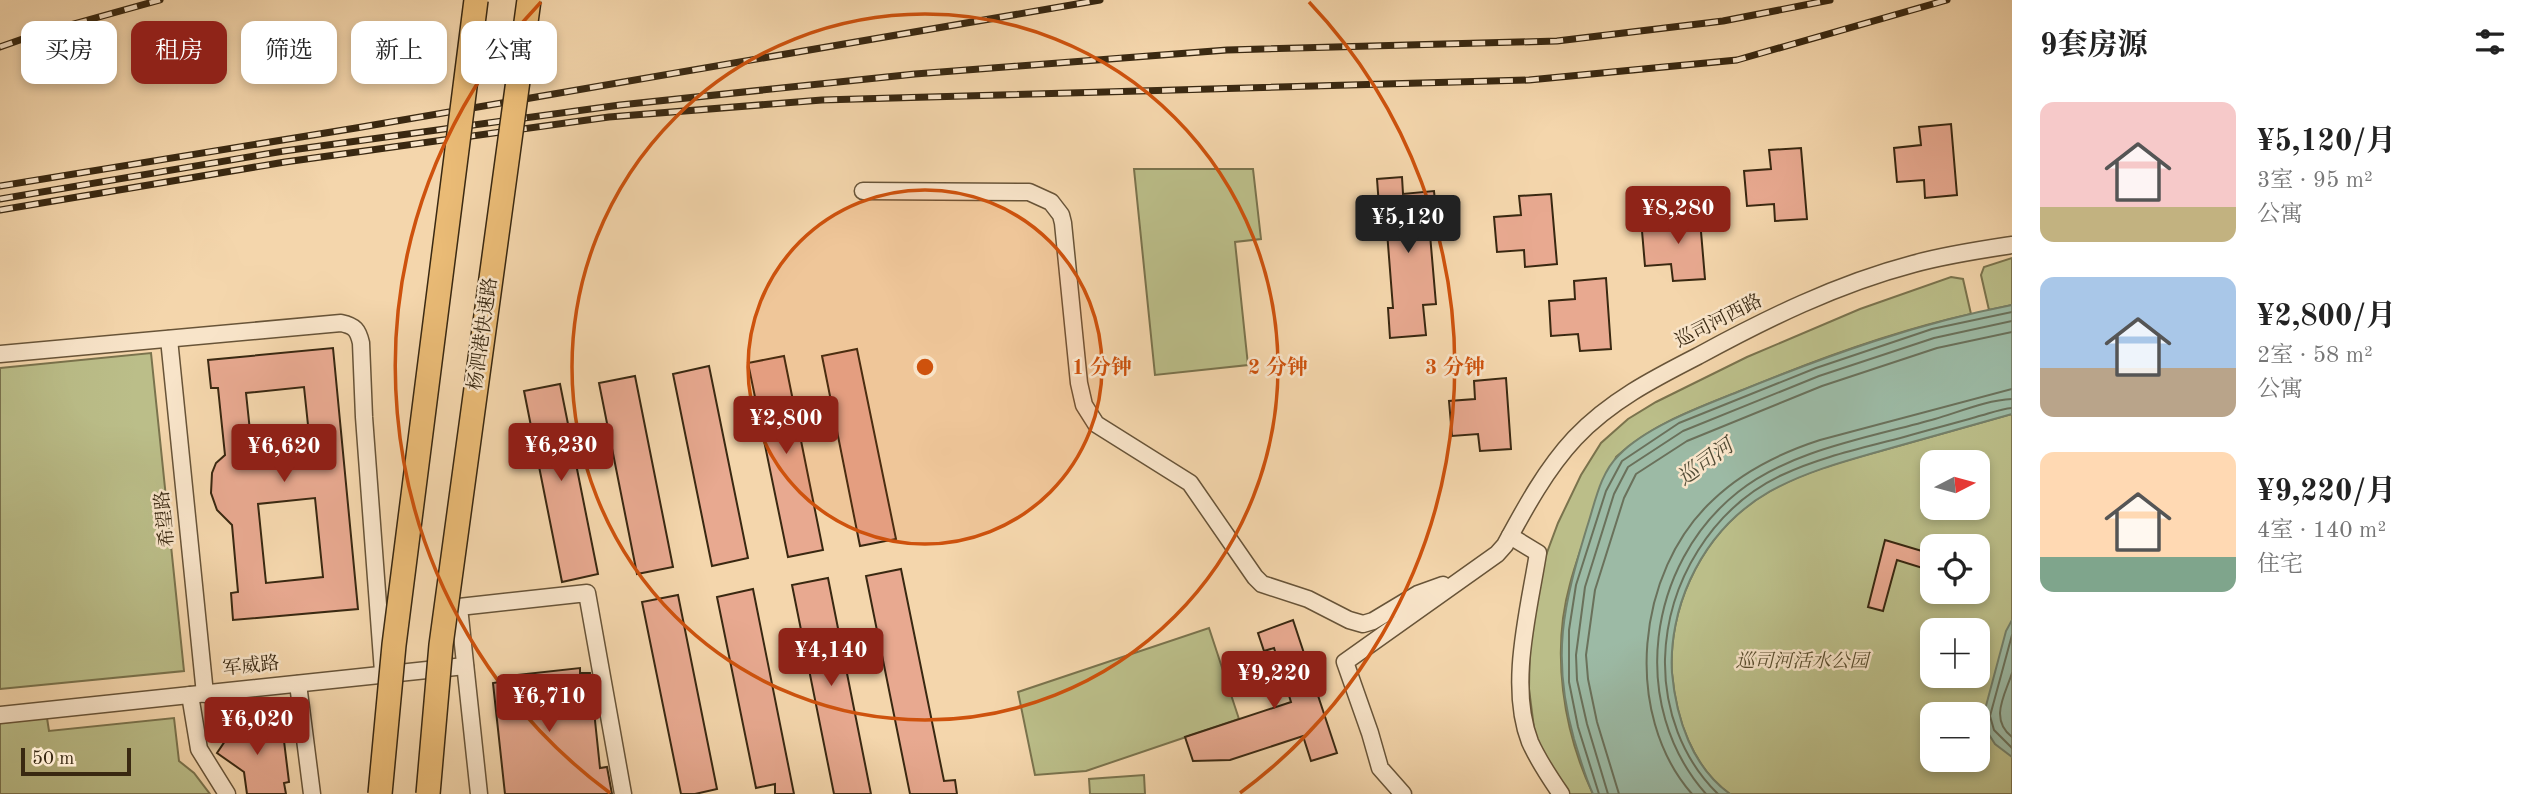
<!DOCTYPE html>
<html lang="zh">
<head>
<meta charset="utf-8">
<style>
  :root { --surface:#fff; --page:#f2f2f2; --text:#222; --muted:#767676; --accent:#8f2418 }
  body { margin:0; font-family:"Old Standard TT","Noto Serif SC",serif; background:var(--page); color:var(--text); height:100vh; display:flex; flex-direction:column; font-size:26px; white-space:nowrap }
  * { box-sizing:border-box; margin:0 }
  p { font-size:23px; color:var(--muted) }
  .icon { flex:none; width:38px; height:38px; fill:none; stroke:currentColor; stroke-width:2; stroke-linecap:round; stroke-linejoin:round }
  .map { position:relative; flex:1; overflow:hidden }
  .side { display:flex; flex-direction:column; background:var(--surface); width:525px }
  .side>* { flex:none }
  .top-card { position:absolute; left:21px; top:21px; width:665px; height:63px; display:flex; gap:14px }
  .needle { width:46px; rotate:84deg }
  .controls { position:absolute; left:1920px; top:450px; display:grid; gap:14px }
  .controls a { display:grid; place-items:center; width:70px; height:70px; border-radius:14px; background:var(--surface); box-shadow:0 4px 10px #0003; font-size:35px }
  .scale { position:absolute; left:21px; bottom:18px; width:110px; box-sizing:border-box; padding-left:7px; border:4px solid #392811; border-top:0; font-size:19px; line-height:24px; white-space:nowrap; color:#392811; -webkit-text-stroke:5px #f8e4c9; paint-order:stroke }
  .price { position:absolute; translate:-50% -60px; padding:0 16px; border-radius:7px; background:var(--accent); color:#fff; font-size:23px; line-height:46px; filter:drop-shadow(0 2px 4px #0008) }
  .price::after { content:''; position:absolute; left:50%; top:42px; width:21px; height:16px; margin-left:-10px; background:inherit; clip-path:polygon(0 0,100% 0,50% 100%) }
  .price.active { background:#222; color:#fff }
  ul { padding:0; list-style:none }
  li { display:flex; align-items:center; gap:21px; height:175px; padding:0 28px }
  li span { display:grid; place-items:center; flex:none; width:196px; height:140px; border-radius:14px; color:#555 }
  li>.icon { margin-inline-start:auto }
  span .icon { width:84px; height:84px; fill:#fffc; stroke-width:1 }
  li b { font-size:30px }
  h2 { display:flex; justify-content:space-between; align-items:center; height:84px; padding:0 28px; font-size:30px }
  .tag { padding:0 24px; border-radius:14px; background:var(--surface); box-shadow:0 4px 10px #0003; font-size:24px; line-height:63px }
  .tag.active { background:var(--accent); color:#fff }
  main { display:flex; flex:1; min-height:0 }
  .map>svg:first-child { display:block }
  .green { fill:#bbbe89; stroke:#7a734d; stroke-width:2; fill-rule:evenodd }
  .water { fill:#9cbaa5; stroke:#74806a; stroke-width:2 }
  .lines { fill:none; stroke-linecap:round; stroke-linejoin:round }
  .shore { stroke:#6a715b; stroke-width:2 }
  .building { fill:#e8a990; stroke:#392811; stroke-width:2; fill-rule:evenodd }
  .minor-casing { stroke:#685438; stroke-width:19 }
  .minor { stroke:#f8e4c9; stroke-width:16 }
  .rail-casing { stroke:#392811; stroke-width:7 }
  .rail { stroke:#f8e4c9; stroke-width:4.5; stroke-dasharray:13; stroke-linecap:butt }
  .highway-bridge-casing { stroke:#392811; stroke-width:26; stroke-linecap:butt }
  .highway-bridge { stroke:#eabb76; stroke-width:23 }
  .ring { fill:none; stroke:#ce520d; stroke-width:3.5 }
  .labels { text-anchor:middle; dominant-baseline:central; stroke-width:5; stroke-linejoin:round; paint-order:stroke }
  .street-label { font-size:19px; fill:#392811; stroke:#f8e4c9 }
  .park-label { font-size:19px; font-style:italic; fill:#5a4e2f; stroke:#f8e4c9 }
  .water-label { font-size:21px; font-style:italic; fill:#524c36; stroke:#f8e4c9 }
  .centre { fill:#ce520d; stroke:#f8e4c9; stroke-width:3.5 }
  .ring-label { font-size:21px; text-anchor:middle; font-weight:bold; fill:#ce520d; stroke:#f8e4c9; stroke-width:5; stroke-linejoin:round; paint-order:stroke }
</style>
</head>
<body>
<main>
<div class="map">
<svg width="2012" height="794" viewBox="0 0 2012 794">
  <rect width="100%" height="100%" fill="#f4d6ac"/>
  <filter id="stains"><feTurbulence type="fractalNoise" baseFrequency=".00286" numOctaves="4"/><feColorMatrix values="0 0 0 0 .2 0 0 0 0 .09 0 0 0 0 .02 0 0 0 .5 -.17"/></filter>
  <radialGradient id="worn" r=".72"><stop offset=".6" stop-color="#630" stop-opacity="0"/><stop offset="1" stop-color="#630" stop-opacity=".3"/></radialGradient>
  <g class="green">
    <polygon points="1134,169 1253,169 1261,239 1235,242 1248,365 1155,375"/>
    <polygon points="2012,258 2012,305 1989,310 1981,275 1984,267"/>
    <path d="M 1951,277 L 1963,279 L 1971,314 C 1894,331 1820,358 1748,388 C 1702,406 1653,423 1616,457 C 1601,499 1581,541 1570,584 C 1551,652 1563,731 1593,794 L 1568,794 L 1550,767 L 1535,736 L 1529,689 L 1530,637 L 1542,566 L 1558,523 L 1581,475 L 1601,443 L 1628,419 L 1656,402 L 1747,357 L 1860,309 Z"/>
    <polygon points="151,353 184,671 0,689 0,368"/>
    <path d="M 2012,414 L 2012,794 L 1730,794 C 1692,767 1676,718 1672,673 C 1670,642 1677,608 1690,580 C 1730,493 1799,473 1884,450 C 1927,438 1969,426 2012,414 ZM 1932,462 L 1978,462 L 1978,508 L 1932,508 ZM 1932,546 L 1978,546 L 1978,592 L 1932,592 ZM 1932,630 L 1978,630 L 1978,676 L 1932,676 ZM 1932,714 L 1978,714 L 1978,760 L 1932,760 Z"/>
    <polygon points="1209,628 1239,719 1086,771 1035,775 1018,692"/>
    <polygon points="47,718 49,731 174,718 179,761 194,773 210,794 0,794 0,723"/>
    <polygon points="1144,775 1145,794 1090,794 1089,779"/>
  </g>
  <g class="water">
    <path d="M 2012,305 L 2012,414 C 1969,426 1927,438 1884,450 C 1799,474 1730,493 1690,580 C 1677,608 1670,642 1672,673 C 1676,718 1692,767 1730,794 L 1593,794 C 1585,777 1580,758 1574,739 C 1551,657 1563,606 1587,527 C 1595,503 1600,473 1619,455 C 1647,426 1703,406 1740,391 C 1829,355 1918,323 2012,305 Z"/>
    <polygon points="2012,620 2012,757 1995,744 1988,733 1983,717 2006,631"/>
  </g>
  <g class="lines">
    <g class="shore">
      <polyline points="2012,635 1990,716 1994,730 2012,748"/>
      <path d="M 2012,673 C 2005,695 1989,719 2012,737"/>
      <polyline points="1599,794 1578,727 1569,682 1569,630 1576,585 1606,491 1622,461 1679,423 1816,368 1932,329 2012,312"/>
      <polyline points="1608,794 1587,724 1577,680 1576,655 1585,587 1614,494 1628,467 1683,431 1819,376 1934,338 2012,321"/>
      <polyline points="1619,794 1597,722 1588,679 1586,655 1595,590 1624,498 1636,474 1687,441 1822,386 1937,348 2012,332"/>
      <path d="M 1692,794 C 1622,714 1636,571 1713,500 C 1743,471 1780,453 1820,440 L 2012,389"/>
      <path d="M 1706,794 C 1628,706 1647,564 1738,492 C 1790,450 1872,437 1935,419 C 1959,412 1987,400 2012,399"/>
      <path d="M 1718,794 C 1682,759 1664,709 1665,659 C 1667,582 1712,508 1782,475 C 1820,457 1863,448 1904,437 C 1928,430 1952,424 1976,417 C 1988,414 2000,409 2012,408"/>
    </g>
  </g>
  <g class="building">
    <polygon points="1951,124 1957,195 1925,198 1924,180 1897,182 1894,148 1921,145 1919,127"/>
    <polygon points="1801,148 1807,219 1775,221 1774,204 1747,206 1744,171 1771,169 1769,150"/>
    <polygon points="1402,177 1403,194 1434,191 1437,222 1429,223 1436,304 1423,305 1426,335 1390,338 1388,308 1393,308 1386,219 1380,220 1377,179"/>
    <polygon points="1551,194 1557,264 1525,267 1524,250 1497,252 1494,217 1521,215 1519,196"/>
    <polygon points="1699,208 1705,279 1673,281 1671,264 1645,266 1642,231 1669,229 1667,211"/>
    <polygon points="1606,278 1611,349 1580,351 1578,334 1551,336 1549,301 1575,299 1574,281"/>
    <path d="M 333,348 L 358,609 L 233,620 L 231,593 L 238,592 L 232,525 L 217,510 L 211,493 L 212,473 L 216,463 L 225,455 L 218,388 L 211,388 L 208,360 ZM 304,387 L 312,463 L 254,469 L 246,393 ZM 315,498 L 323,577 L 266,583 L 258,504 Z"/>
    <polygon points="857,349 896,539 860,546 822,356"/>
    <polygon points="784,356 823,550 788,557 748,363"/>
    <polygon points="709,366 748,558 712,566 673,374"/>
    <polygon points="635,376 673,567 637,574 599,383"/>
    <polygon points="1506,378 1511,449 1480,451 1478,434 1452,436 1449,401 1475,399 1474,381"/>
    <polygon points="560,384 598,574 562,582 524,391"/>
    <polygon points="1885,540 1932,554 1932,560 1929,570 1897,560 1883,611 1868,607"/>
    <polygon points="901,569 944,781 955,780 957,794 910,794 866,576"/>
    <polygon points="828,578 871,794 834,794 792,585"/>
    <polygon points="753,589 794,794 775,794 775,784 756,788 717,597"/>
    <polygon points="678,595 717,789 695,794 681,794 642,602"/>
    <polygon points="1293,620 1337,753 1311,761 1303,736 1230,760 1193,761 1185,737 1291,702 1274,648 1264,651 1258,633"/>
    <polygon points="580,668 580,673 590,673 600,768 607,767 612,794 505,794 493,683 500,682 499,677"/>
    <polygon points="244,713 284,741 289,782 284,783 286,794 247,794 244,772 217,753"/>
  </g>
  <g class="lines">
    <g class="minor-casing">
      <g id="minor">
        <polyline points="863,191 1029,192 1051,202 1061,215 1063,223 1079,383 1084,405 1096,424 1190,483 1255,577 1262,584 1308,599 1349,620 1363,624 1373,621 1418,594 1443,585"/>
        <polyline points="169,339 205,694"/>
        <path d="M 0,354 L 341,323 C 355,326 358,330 361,343 L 364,417 L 383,672"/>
        <path d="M 1510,536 L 1538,553 C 1529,610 1508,686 1530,742 C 1538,760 1550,778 1561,794"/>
        <polyline points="298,684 312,794"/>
        <polyline points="190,695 199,749 227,794"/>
        <polyline points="0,715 465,666"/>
        <polyline points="479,794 459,607 587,593 623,794"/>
        <path d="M 1403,794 L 1380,768 L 1370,733 L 1345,662 L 1497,554 L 1505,545 C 1525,508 1546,469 1575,438 C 1610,401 1653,379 1698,356 C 1766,319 1837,284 1913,264 C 1945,255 1979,250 2012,245"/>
      </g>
    </g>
    <use href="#minor" class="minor"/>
    <g class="rail-casing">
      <g id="rail">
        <polyline points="0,47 34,35 160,0"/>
        <polyline points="0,186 356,128 1100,0"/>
        <polyline points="0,199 284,151 620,105 915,74 1227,50 1557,41 1723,21 1830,0"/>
        <polyline points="0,210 285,162 609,117 822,100 1529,80 1737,60 1947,0"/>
      </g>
    </g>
    <use href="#rail" class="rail"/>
    <g class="highway-bridge-casing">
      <g id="highway-bridge">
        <polyline points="380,794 394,645 476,0"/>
        <polyline points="428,794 441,645 529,0"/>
      </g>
    </g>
    <use href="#highway-bridge" class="highway-bridge"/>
  </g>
  <circle cx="925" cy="367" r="177" fill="#ce520d" fill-opacity=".12"/>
  <g class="ring">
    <circle cx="925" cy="367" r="177"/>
    <circle cx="925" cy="367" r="353"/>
    <path d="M610 793A530 530 0 0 1 541 2M1309 2A530 530 0 0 1 1240 793"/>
  </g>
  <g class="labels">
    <g class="street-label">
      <text transform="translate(1719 322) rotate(-27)">巡司河西路</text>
      <text transform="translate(484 334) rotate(-82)">杨泗港快速路</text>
      <text transform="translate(166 519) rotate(-96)">希望路</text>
      <text transform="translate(251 667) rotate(-6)">军威路</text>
    </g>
    <g class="park-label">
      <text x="1802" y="662">巡司河活水公园</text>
    </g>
    <g class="water-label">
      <text transform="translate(1706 463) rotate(-36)">巡司河</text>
    </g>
  </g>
  <circle cx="925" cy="367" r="10" class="centre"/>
  <g class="ring-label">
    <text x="1102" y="374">1 分钟</text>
    <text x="1278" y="374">2 分钟</text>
    <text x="1455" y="374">3 分钟</text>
  </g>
  <rect width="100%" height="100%" filter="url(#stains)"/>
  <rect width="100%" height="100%" fill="url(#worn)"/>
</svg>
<div class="controls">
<a><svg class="needle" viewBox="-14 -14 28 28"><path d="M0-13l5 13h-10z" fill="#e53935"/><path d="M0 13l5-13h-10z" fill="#767676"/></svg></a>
<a><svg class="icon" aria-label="locate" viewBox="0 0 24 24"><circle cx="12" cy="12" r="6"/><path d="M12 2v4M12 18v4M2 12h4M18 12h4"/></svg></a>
<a>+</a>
<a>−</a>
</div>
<div class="scale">50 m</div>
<b class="price" style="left:1678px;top:246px">¥8,280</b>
<b class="price active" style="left:1408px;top:255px">¥5,120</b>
<b class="price" style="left:786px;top:456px">¥2,800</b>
<b class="price" style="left:561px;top:483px">¥6,230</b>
<b class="price" style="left:284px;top:484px">¥6,620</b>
<b class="price" style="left:831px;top:688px">¥4,140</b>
<b class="price" style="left:1274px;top:711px">¥9,220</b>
<b class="price" style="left:549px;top:734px">¥6,710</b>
<b class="price" style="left:257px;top:757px">¥6,020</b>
<div class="top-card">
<a class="tag">买房</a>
<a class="tag active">租房</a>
<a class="tag">筛选</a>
<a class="tag">新上</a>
<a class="tag">公寓</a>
</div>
</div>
<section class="side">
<h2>9套房源<svg class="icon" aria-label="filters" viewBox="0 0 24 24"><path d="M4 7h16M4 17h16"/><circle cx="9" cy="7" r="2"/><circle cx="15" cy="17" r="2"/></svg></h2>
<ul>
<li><span style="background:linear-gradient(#f6c9c9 75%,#c2b280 0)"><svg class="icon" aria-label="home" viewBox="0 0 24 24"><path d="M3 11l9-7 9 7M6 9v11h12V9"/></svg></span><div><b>¥5,120/月</b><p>3室 · 95 m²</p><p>公寓</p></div></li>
<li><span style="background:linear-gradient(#a9c7e8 65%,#b9a48a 0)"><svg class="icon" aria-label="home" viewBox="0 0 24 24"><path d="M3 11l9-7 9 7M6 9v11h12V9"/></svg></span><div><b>¥2,800/月</b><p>2室 · 58 m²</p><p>公寓</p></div></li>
<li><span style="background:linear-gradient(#ffd9b3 75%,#7fa58c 0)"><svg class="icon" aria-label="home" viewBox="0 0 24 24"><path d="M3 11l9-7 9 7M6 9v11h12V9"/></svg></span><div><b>¥9,220/月</b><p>4室 · 140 m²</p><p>住宅</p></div></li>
</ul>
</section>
</main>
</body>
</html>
